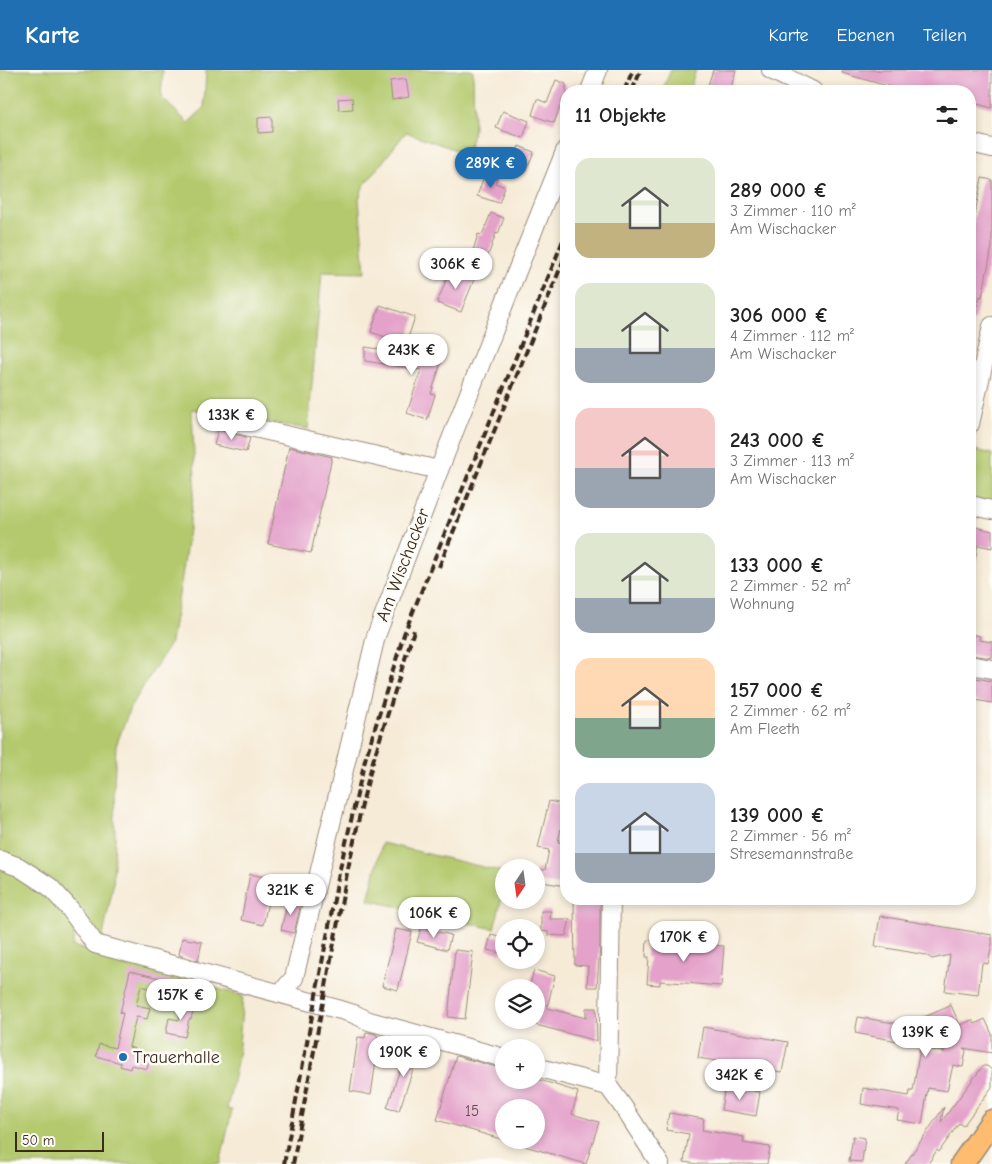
<!DOCTYPE html>
<html lang="de">
<head>
<meta charset="utf-8">
<style>
  :root { --surface:#fff; --page:#f2f2f2; --text:#222; --muted:#767676; --accent:#1f6fb2 }
  body { margin:0; font-family:"Comic Neue",sans-serif; background:var(--page); color:var(--text); height:100vh; display:flex; flex-direction:column; font-size:19px; white-space:nowrap }
  * { box-sizing:border-box; margin:0 }
  p { font-size:16px; color:var(--muted) }
  .icon { flex:none; width:28px; height:28px; fill:none; stroke:currentColor; stroke-width:2; stroke-linecap:round; stroke-linejoin:round }
  .map { position:relative; flex:1; overflow:hidden }
  .panel { position:absolute; left:560px; top:15px; width:416px; height:820px; display:flex; flex-direction:column; background:var(--surface); border-radius:20px; box-shadow:0 2px 8px #0003 }
  .panel>* { flex:none }
  .needle { width:32px; rotate:193deg }
  .tools { position:absolute; left:495px; top:789px; display:grid; gap:10px }
  .tools a { display:grid; place-items:center; width:50px; height:50px; border-radius:50%; background:var(--surface); box-shadow:0 2px 8px #0003; font-size:25px }
  .scale { position:absolute; left:15px; bottom:12px; width:89px; box-sizing:border-box; padding-left:5px; border:2px solid #3b2a1e; border-top:0; font-size:14px; line-height:18px; white-space:nowrap; color:#3b2a1e; -webkit-text-stroke:4px #fdfcf7; paint-order:stroke }
  .price { position:absolute; translate:-50% -42px; padding:0 11px; border-radius:18px; background:#fff; color:#222; font-size:16px; line-height:32px; filter:drop-shadow(0 1px 2px #0008) }
  .price::after { content:''; position:absolute; left:50%; top:30px; width:15px; height:11px; margin-left:-8px; background:inherit; clip-path:polygon(0 0,100% 0,50% 100%) }
  .price.current { background:var(--accent); color:#fff }
  ul { padding:0; list-style:none }
  li { display:flex; align-items:center; gap:15px; height:125px; padding:0 15px }
  li span { display:grid; place-items:center; flex:none; width:140px; height:100px; border-radius:15px; color:#555 }
  li>.icon { margin-inline-start:auto }
  span .icon { width:60px; height:60px; fill:#fffc; stroke-width:1 }
  li b { font-size:21px }
  h2 { display:flex; justify-content:space-between; align-items:center; height:60px; padding:0 15px; font-size:21px }
  header { display:flex; align-items:center; gap:30px; box-sizing:border-box; height:70px; padding:0 25px; background:var(--accent); color:#fff }
  header strong { font-size:24px }
  nav { display:flex; gap:28px; margin-inline-start:auto; font-size:18px }
  .map>svg:first-child { display:block }
  .green { fill:#b4c96d; stroke:#787a46 }
  .building { fill:#e4a2ca }
  .lines { fill:none; stroke-linecap:round; stroke-linejoin:round }
  .minor-casing { stroke:#988a7a; stroke-width:20 }
  .major-casing { stroke:#988a7a; stroke-width:25 }
  .minor { stroke:#fff; stroke-width:18 }
  .major { stroke:#febc70; stroke-width:22 }
  .rail { stroke:#3b2a1e; stroke-width:4; stroke-dasharray:8 4; stroke-linecap:butt }
  .poi-dot { fill:#1f6fb2; stroke:#fdfcf7; stroke-width:2 }
  .labels { text-anchor:middle; dominant-baseline:central; stroke-width:5; stroke-linejoin:round; paint-order:stroke }
  .number-label { font-size:15px; fill:#654849 }
  .street-label { font-size:18px; fill:#3b2a1e; stroke:#fdfcf7 }
  .poi-label { font-size:18px; fill:#3b2a1e; stroke:#fdfcf7; text-anchor:start }
</style>
</head>
<body>
<header>
<strong>Karte</strong>
<nav><a>Karte</a><a>Ebenen</a><a>Teilen</a></nav>
</header>
<div class="map">
<svg width="992" height="1094" viewBox="0 0 992 1094">
  <rect width="100%" height="100%" fill="#fdfcf7"/>
  <filter id="ink" filterUnits="userSpaceOnUse"><feTurbulence type="fractalNoise" baseFrequency=".02" numOctaves="2"/><feDisplacementMap in="SourceGraphic" scale="10" xChannelSelector="R" yChannelSelector="G"/><feConvolveMatrix kernelMatrix="1 2 1 2 8 2 1 2 1" color-interpolation-filters="sRGB"/></filter>
  <filter id="wash" filterUnits="userSpaceOnUse"><feTurbulence type="fractalNoise" baseFrequency=".0096" numOctaves="4" result="noise"/><feDisplacementMap in="SourceGraphic" scale="20" xChannelSelector="R" yChannelSelector="G"/><feGaussianBlur stdDeviation="1.12" result="paint"/><feColorMatrix in="noise" values="0 0 0 0 0 0 0 0 0 0 0 0 0 0 0 0 0 1.4 0 .05"/><feComposite in="paint" operator="in"/></filter>
  <g filter="url(#wash)">
    <rect width="100%" height="100%" fill="#f6ebd7"/>
    <g class="green">
      <polygon points="0,0 163,0 161,27 188,53 204,38 206,0 473,0 474,60 467,84 406,62 363,117 359,129 365,203 322,202 308,359 192,339 195,411 189,459 181,513 171,572 130,638 116,676 114,715 115,767 113,816 102,871 0,786"/>
      <polygon points="671,0 696,0 689,21 662,21"/>
      <polygon points="976,380 992,384 992,432 970,428 970,407"/>
      <polygon points="382,773 504,802 504,819 494,859 368,830"/>
      <polygon points="0,794 41,816 76,858 72,876 243,926 238,987 227,1039 232,1040 220,1094 0,1094"/>
    </g>
    <g id="blocks">
      <g class="building">
        <polygon points="713,0 736,0 730,21 706,21"/>
        <polygon points="842,0 992,0 992,38 970,32 970,21 897,21 898,19 842,3"/>
        <polygon points="406,9 409,27 392,30 390,11"/>
        <polygon points="556,10 566,14 566,30 563,29 554,53 532,45 537,29 547,33"/>
        <polygon points="352,28 353,39 339,40 338,29"/>
        <polygon points="503,41 529,51 523,68 496,58"/>
        <polygon points="272,47 272,62 258,63 258,48"/>
        <polygon points="519,76 534,82 525,103 511,97"/>
        <polygon points="485,104 497,109 495,113 505,117 499,133 477,126"/>
        <polygon points="982,108 992,110 992,177 982,227 980,226 974,251 970,251 970,168"/>
        <polygon points="491,143 504,148 498,164 496,163 488,186 473,181 478,164 482,165"/>
        <polygon points="451,198 475,207 461,242 437,233"/>
        <polygon points="380,235 415,247 406,274 371,262"/>
        <polygon points="365,277 425,286 442,290 431,324 435,325 427,350 407,343 421,300 365,291"/>
        <polygon points="218,360 250,368 246,382 214,375"/>
        <polygon points="289,377 332,387 311,483 268,474"/>
        <polygon points="972,456 992,461 992,478 978,475 974,495 970,494 970,464"/>
        <polygon points="970,564 980,566 979,570 992,572 992,588 970,585"/>
        <polygon points="970,607 992,611 992,633 970,629"/>
        <polygon points="549,731 566,735 558,772 566,773 566,816 536,811 536,799 545,800 549,780 538,778"/>
        <polygon points="250,804 273,809 263,855 241,850"/>
        <polygon points="288,830 301,833 294,863 281,860"/>
        <polygon points="574,830 600,831 600,875 597,917 587,917 588,896 575,895"/>
        <polygon points="541,841 551,841 550,849 570,849 566,866 548,865 548,862 541,861"/>
        <polygon points="880,846 992,865 992,874 988,894 982,893 978,925 945,921 950,885 932,889 926,885 875,876"/>
        <polygon points="421,858 451,865 447,880 417,872"/>
        <polygon points="396,859 412,862 398,920 382,916"/>
        <polygon points="491,865 504,868 504,881 501,880 501,883 487,880"/>
        <polygon points="182,868 202,872 198,891 179,885"/>
        <polygon points="647,870 724,876 721,916 660,911 660,915 647,914 649,887 646,887"/>
        <polygon points="455,880 473,882 465,949 448,947"/>
        <polygon points="534,900 555,906 547,938 586,948 586,938 596,938 597,971 536,955 536,918 529,918"/>
        <polygon points="130,901 172,911 168,923 141,916 136,935 150,938 147,949 136,947 129,977 135,979 134,983 150,987 147,999 131,995 130,999 120,996 121,993 96,986 99,974 115,978 123,943 120,943"/>
        <polygon points="184,932 195,934 191,949 189,949 185,967 166,963 169,948 179,950"/>
        <polygon points="950,933 960,955 972,950 975,954 985,949 992,964 992,983 963,978 966,980 963,997 953,995 947,1021 928,1018 922,1054 897,1050 899,1040 861,1034 863,1018 909,1026 910,1021 913,1021 920,978 944,982 947,955 908,973 855,963 858,947 906,955 950,936"/>
        <polygon points="703,957 788,972 782,1002 698,988"/>
        <polygon points="366,962 376,964 379,970 371,1025 350,1021 358,967 365,968"/>
        <polygon points="408,975 420,979 399,1041 387,1038"/>
        <polygon points="456,986 500,998 498,1005 504,1007 504,1010 540,1010 578,1022 572,1044 599,1052 586,1094 511,1072 512,1070 536,1070 536,1038 504,1038 504,1070 437,1050"/>
        <polygon points="983,996 987,996 992,1000 992,1017 963,1056 959,1053 939,1082 937,1080 928,1094 905,1094 944,1037 941,1052"/>
        <polygon points="725,1016 760,1022 756,1046 721,1040"/>
        <polygon points="669,1043 704,1049 702,1060 744,1067 743,1073 770,1077 767,1094 698,1094 684,1092 689,1064 666,1060"/>
        <polygon points="853,1066 865,1068 862,1092 849,1091"/>
      </g>
    </g>
  </g>
  <g filter="url(#ink)">
    <use href="#blocks" fill-opacity="0" stroke="#988a7a" stroke-width="1"/>
    <g class="lines">
      <g class="minor-casing">
        <g id="minor">
          <polyline points="771,0 813,21"/>
          <polyline points="590,21 598,0"/>
          <polyline points="970,73 992,78"/>
          <polyline points="970,354 992,256"/>
          <polyline points="241,355 439,400"/>
          <polyline points="970,435 992,440"/>
          <polyline points="970,595 992,599"/>
          <polyline points="0,790 19,797 50,817 70,839 95,874 341,940 354,944 369,951 504,988"/>
          <polyline points="281,923 294,908 376,566 439,400 517,201 566,79"/>
          <polyline points="536,997 608,1016 624,1038 660,1094"/>
          <polyline points="608,1016 611,829"/>
        </g>
      </g>
      <g class="major-casing">
        <polyline id="major" points="962,1094 992,1051"/>
      </g>
      <use href="#minor" class="minor"/>
      <use href="#major" class="major"/>
      <g class="rail">
        <polyline points="624,21 633,0"/>
        <polyline points="632,21 641,0"/>
        <polyline points="439,497 566,184"/>
        <polyline points="284,1094 339,803 365,690 404,564 566,163"/>
        <polyline points="293,1094 347,803 363,730 373,691 415,557"/>
      </g>
    </g>
  </g>
  <circle class="poi-dot" cx="123" cy="987" r="5"/>
  <g class="labels">
    <g class="number-label">
      <text x="472" y="1041">15</text>
    </g>
    <g class="street-label">
      <text transform="translate(403 495) rotate(-69)">Am Wischacker</text>
    </g>
    <g class="poi-label">
      <text x="133" y="987">Trauerhalle</text>
    </g>
  </g>
</svg>
<div class="tools">
<a><svg class="needle" viewBox="-14 -14 28 28"><path d="M0-13l5 13h-10z" fill="#e53935"/><path d="M0 13l5-13h-10z" fill="#767676"/></svg></a>
<a><svg class="icon" aria-label="locate" viewBox="0 0 24 24"><circle cx="12" cy="12" r="6"/><path d="M12 2v4M12 18v4M2 12h4M18 12h4"/></svg></a>
<a><svg class="icon" aria-label="layers" viewBox="0 0 24 24"><path d="M12 4l9 5-9 5-9-5zM3 14l9 5 9-5"/></svg></a>
<a>+</a>
<a>−</a>
</div>
<div class="scale">50 m</div>
<b class="price current" style="left:491px;top:119px">289K €</b>
<b class="price" style="left:456px;top:220px">306K €</b>
<b class="price" style="left:412px;top:306px">243K €</b>
<b class="price" style="left:232px;top:371px">133K €</b>
<b class="price" style="left:291px;top:846px">321K €</b>
<b class="price" style="left:434px;top:869px">106K €</b>
<b class="price" style="left:684px;top:893px">170K €</b>
<b class="price" style="left:181px;top:951px">157K €</b>
<b class="price" style="left:926px;top:988px">139K €</b>
<b class="price" style="left:404px;top:1008px">190K €</b>
<b class="price" style="left:740px;top:1031px">342K €</b>
<section class="panel">
<h2>11 Objekte<svg class="icon" aria-label="filters" viewBox="0 0 24 24"><path d="M4 7h16M4 17h16"/><circle cx="9" cy="7" r="2"/><circle cx="15" cy="17" r="2"/></svg></h2>
<ul>
<li><span style="background:linear-gradient(#dfe7d0 65%,#c2b280 0)"><svg class="icon" aria-label="home" viewBox="0 0 24 24"><path d="M3 11l9-7 9 7M6 9v11h12V9"/></svg></span><div><b>289 000 €</b><p>3 Zimmer · 110 m²</p><p>Am Wischacker</p></div></li>
<li><span style="background:linear-gradient(#dfe7d0 65%,#9aa5b1 0)"><svg class="icon" aria-label="home" viewBox="0 0 24 24"><path d="M3 11l9-7 9 7M6 9v11h12V9"/></svg></span><div><b>306 000 €</b><p>4 Zimmer · 112 m²</p><p>Am Wischacker</p></div></li>
<li><span style="background:linear-gradient(#f6c9c9 60%,#9aa5b1 0)"><svg class="icon" aria-label="home" viewBox="0 0 24 24"><path d="M3 11l9-7 9 7M6 9v11h12V9"/></svg></span><div><b>243 000 €</b><p>3 Zimmer · 113 m²</p><p>Am Wischacker</p></div></li>
<li><span style="background:linear-gradient(#dfe7d0 65%,#9aa5b1 0)"><svg class="icon" aria-label="home" viewBox="0 0 24 24"><path d="M3 11l9-7 9 7M6 9v11h12V9"/></svg></span><div><b>133 000 €</b><p>2 Zimmer · 52 m²</p><p>Wohnung</p></div></li>
<li><span style="background:linear-gradient(#ffd9b3 60%,#7fa58c 0)"><svg class="icon" aria-label="home" viewBox="0 0 24 24"><path d="M3 11l9-7 9 7M6 9v11h12V9"/></svg></span><div><b>157 000 €</b><p>2 Zimmer · 62 m²</p><p>Am Fleeth</p></div></li>
<li><span style="background:linear-gradient(#c9d6e8 70%,#9aa5b1 0)"><svg class="icon" aria-label="home" viewBox="0 0 24 24"><path d="M3 11l9-7 9 7M6 9v11h12V9"/></svg></span><div><b>139 000 €</b><p>2 Zimmer · 56 m²</p><p>Stresemannstraße</p></div></li>
</ul>
</section>
</div>
</body>
</html>
